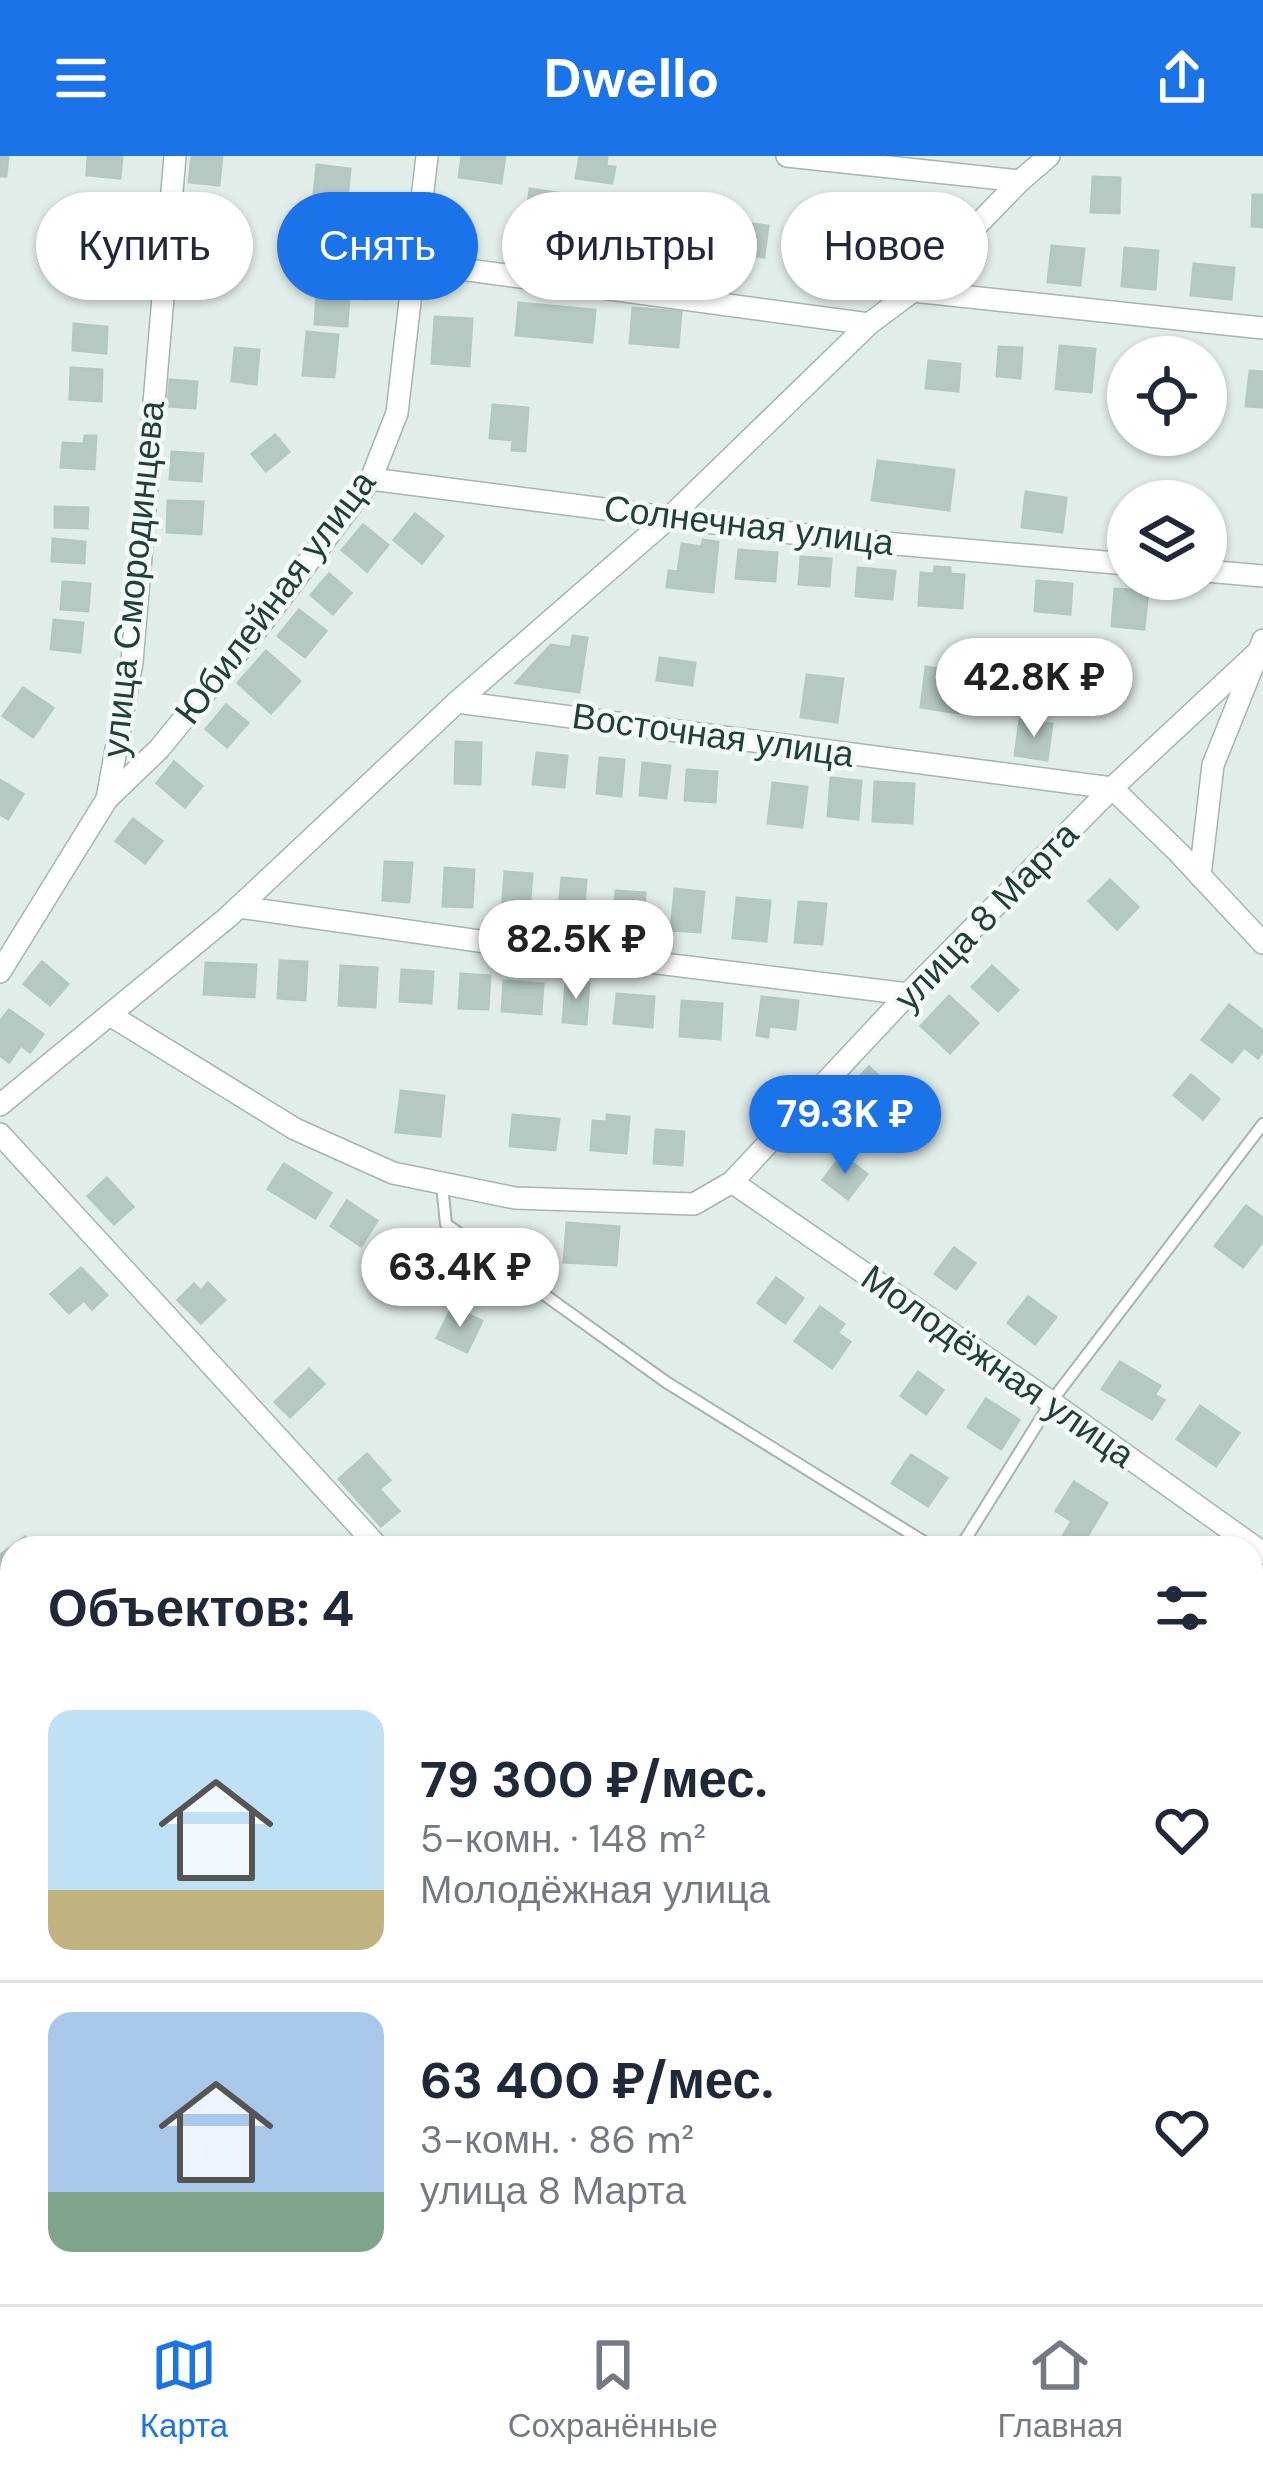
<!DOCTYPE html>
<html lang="ru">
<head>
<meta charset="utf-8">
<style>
  :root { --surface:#fff; --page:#f6f6f7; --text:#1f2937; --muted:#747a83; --line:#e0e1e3; --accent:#1a73e8 }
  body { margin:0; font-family:"DM Sans",sans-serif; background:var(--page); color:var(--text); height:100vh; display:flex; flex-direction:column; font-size:45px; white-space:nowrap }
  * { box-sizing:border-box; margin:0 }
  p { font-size:39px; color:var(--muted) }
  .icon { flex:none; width:66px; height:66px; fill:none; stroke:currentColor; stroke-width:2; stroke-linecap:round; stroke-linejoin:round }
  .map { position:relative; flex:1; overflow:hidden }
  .drawer { position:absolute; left:0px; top:1380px; width:1263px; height:768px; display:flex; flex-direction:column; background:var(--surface); border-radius:36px 36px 0 0; box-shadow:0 3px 9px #0004 }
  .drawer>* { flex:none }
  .top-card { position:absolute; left:36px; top:36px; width:1191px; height:108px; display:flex; gap:24px }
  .controls { position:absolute; left:1107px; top:180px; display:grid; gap:24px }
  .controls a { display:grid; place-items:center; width:120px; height:120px; border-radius:50%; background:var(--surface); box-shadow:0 3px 9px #0004; font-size:60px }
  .price { position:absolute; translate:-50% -102px; padding:0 27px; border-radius:42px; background:#fff; color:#222; font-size:39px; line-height:78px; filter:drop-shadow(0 3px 6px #0008) }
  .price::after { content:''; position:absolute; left:50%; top:72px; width:36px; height:27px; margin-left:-18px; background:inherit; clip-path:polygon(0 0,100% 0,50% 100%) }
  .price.on { background:var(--accent); color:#fff }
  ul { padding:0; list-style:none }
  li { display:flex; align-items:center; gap:36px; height:300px; padding:0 48px }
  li+li { border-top:3px solid var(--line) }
  li span { display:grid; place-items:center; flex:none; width:336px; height:240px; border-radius:24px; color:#555 }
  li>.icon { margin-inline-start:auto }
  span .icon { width:144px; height:144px; fill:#fffc; stroke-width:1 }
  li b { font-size:51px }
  h2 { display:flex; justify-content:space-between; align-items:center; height:144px; padding:0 48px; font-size:51px }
  .chip { padding:0 42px; border-radius:54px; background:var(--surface); box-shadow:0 3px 9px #0004; font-size:42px; line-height:108px }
  .chip.on { background:var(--accent); color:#fff }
  header { display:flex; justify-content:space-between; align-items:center; height:156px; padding:0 48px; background:var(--accent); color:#fff; font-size:54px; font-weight:700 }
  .tab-bar { display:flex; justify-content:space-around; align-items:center; height:168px; border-top:3px solid var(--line); background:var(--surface); font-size:33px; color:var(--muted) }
  .tab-bar a { display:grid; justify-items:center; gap:6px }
  .tab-bar .on { color:var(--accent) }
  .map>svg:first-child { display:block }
  .building { fill:#b6c8c2; stroke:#b3c8c0; stroke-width:3 }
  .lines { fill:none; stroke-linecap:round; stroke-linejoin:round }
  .service-casing { stroke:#a3b6b0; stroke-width:14 }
  .minor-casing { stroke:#a3b6b0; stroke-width:24 }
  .tertiary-casing { stroke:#a3b6b0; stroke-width:27 }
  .service { stroke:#fff; stroke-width:10 }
  .minor { stroke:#fff; stroke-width:21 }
  .tertiary { stroke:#fff; stroke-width:24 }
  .labels { text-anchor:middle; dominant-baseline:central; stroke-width:9; stroke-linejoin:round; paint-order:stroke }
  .street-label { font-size:36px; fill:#204039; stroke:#f2f9f6 }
</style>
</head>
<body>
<header><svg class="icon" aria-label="menu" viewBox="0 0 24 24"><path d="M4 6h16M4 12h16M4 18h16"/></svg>Dwello<svg class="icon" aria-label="share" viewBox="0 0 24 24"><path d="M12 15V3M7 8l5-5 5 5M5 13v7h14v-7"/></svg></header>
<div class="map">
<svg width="1263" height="2148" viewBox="0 0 1263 2148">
  <rect width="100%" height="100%" fill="#e1ede8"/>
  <g class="building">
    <polygon points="0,0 8,0 6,20 0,20"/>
    <polygon points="88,0 122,0 120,22 87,19"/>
    <polygon points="192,0 222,0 219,29 189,26"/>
    <polygon points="462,0 505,0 501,27 459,21"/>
    <polygon points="580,0 607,0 606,10 615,11 612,27 576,22"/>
    <polygon points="317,9 350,13 347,42 314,38"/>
    <polygon points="1093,21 1120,22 1119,57 1091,56"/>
    <polygon points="530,33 564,38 559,78 525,74"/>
    <polygon points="1253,39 1263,39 1263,71 1252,70"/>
    <polygon points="602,42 646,48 641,86 597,80"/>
    <polygon points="189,53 218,55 216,81 186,79"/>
    <polygon points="90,54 121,56 119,87 88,85"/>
    <polygon points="677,58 709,62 706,92 674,89"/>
    <polygon points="732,65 768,70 764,101 728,96"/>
    <polygon points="317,66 349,70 345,104 313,100"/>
    <polygon points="1052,90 1084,93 1080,129 1048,126"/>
    <polygon points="1125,92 1158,95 1155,133 1122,130"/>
    <polygon points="76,106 111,109 108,142 73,139"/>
    <polygon points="1194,108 1234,112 1231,143 1191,139"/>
    <polygon points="181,110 212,112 210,142 179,140"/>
    <polygon points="318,120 368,123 367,143 349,142 347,170 315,168"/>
    <polygon points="519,147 595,154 592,186 516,179"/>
    <polygon points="633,152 681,156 678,191 630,187"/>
    <polygon points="435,161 472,163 469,210 432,207"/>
    <polygon points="74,168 107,171 106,197 73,194"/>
    <polygon points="307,176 338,179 334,221 303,219"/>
    <polygon points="1060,190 1095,193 1091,236 1056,233"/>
    <polygon points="999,191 1022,192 1020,222 997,220"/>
    <polygon points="235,192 259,194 256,228 232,225"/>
    <polygon points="929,205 960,208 958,235 926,232"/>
    <polygon points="71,212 102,214 101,245 70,243"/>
    <polygon points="1250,215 1263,216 1263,251 1246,250"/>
    <polygon points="170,224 197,226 195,252 168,250"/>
    <polygon points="493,249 528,252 525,295 512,294 513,284 490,282"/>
    <polygon points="275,279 289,296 266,315 252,298"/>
    <polygon points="85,280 96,280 94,313 61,311 63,287 84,288"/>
    <polygon points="172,296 203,298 201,325 170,323"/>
    <polygon points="878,305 954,314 949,354 872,344"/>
    <polygon points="1026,336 1066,342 1062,376 1022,371"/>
    <polygon points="168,345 203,346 201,378 167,376"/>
    <polygon points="55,351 88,352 87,372 55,371"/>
    <polygon points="1118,353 1128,354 1128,380 1115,378"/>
    <polygon points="415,358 443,380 422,407 394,384"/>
    <polygon points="363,369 388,389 367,415 342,394"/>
    <polygon points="53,383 85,386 84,407 52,405"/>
    <polygon points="703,384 718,386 713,436 667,431 669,415 678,416 682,388 702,391"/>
    <polygon points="739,394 777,397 775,425 736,422"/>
    <polygon points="801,401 831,403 829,430 799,428"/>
    <polygon points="935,411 950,412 950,418 964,419 962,452 919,449 921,417 934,418"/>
    <polygon points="858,412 895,415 892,443 856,440"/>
    <polygon points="329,418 351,437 333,458 311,439"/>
    <polygon points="1037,425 1072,428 1070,458 1035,455"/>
    <polygon points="63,426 90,428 88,455 61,453"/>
    <polygon points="1115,433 1148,435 1144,473 1112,470"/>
    <polygon points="299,454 326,475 305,501 278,480"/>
    <polygon points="54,464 83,467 80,496 51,493"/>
    <polygon points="573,480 587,482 579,536 516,527 551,489 571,492"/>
    <polygon points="266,495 300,525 271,557 238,527"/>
    <polygon points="660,502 695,507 692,529 657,524"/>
    <polygon points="926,511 964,517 958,557 921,551"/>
    <polygon points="807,519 843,523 837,566 801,561"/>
    <polygon points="23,532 53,552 33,581 3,560"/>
    <polygon points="226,549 248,567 227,591 206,573"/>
    <polygon points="1020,564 1052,568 1047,604 1015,599"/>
    <polygon points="456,586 481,587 480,628 455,627"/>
    <polygon points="537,597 567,600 564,631 533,628"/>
    <polygon points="600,602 624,604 621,640 597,637"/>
    <polygon points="174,606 202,630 185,651 157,627"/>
    <polygon points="643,607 670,610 666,642 640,639"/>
    <polygon points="687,614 717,616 715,646 685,644"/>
    <polygon points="831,622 861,625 858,663 828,660"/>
    <polygon points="0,624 23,638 8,663 0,658"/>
    <polygon points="875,626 914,628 912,667 873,665"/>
    <polygon points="773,627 807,631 802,671 768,667"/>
    <polygon points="133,663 162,685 145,707 116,685"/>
    <polygon points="385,706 412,707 409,746 383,744"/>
    <polygon points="445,712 474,714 472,751 443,750"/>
    <polygon points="505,716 532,718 529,757 502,754"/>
    <polygon points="562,722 586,724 583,765 558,763"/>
    <polygon points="1110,724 1138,751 1117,773 1089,745"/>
    <polygon points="675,733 704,736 700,776 671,774"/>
    <polygon points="616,735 645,737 642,773 613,770"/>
    <polygon points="737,742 770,745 766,785 733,782"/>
    <polygon points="799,746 826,748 822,788 795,786"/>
    <polygon points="280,805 307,806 305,844 278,842"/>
    <polygon points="42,806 68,828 50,849 24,828"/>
    <polygon points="206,807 256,809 254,841 204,838"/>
    <polygon points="341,810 377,812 375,851 339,849"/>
    <polygon points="992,810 1018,834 998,855 972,831"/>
    <polygon points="402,814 433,816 431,847 400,845"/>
    <polygon points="461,818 490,820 488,853 459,852"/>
    <polygon points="504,825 543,828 541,858 502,855"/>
    <polygon points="566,825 589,827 586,868 563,866"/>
    <polygon points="617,838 654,841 652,871 614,867"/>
    <polygon points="949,840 978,867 950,897 921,870"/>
    <polygon points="762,841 798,845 795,873 769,870 768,881 757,879"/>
    <polygon points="682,845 722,848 720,883 680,880"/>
    <polygon points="1229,849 1263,875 1263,895 1258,902 1244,891 1232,906 1202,884"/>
    <polygon points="9,854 43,878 30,896 21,889 9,906 0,899 0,866"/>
    <polygon points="869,911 899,939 875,965 845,937"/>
    <polygon points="1191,919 1219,943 1203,963 1174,939"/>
    <polygon points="401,935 444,940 440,980 396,976"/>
    <polygon points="513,959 559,963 555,994 510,990"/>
    <polygon points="607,959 629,961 626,997 591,994 593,965 607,966"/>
    <polygon points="656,974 684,976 682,1009 654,1007"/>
    <polygon points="842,999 867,1018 848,1043 823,1024"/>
    <polygon points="284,1008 331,1037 315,1062 268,1033"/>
    <polygon points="107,1022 133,1051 114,1068 88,1040"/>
    <polygon points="347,1045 377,1065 361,1090 331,1070"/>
    <polygon points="1246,1050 1263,1062 1263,1085 1243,1111 1215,1090"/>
    <polygon points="567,1067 619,1071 616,1109 564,1106"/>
    <polygon points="954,1092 975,1107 956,1133 935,1118"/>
    <polygon points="412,1096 436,1111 414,1146 383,1127 397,1105 403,1109"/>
    <polygon points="81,1112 107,1139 92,1153 84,1144 69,1157 51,1138"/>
    <polygon points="776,1122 803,1142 785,1167 758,1147"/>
    <polygon points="208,1127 225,1144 201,1167 178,1144 194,1128 201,1135"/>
    <polygon points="1028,1141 1056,1161 1035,1188 1008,1167"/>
    <polygon points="452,1151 482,1165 467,1196 437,1182"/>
    <polygon points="820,1151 844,1168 837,1177 850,1186 832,1212 795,1185"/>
    <polygon points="1120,1206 1160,1230 1154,1239 1164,1244 1152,1263 1102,1233"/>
    <polygon points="309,1213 324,1228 290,1261 275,1246"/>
    <polygon points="918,1216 943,1234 926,1258 901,1240"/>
    <polygon points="986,1243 1019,1264 1001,1293 968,1271"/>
    <polygon points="1200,1250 1239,1277 1216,1310 1177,1283"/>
    <polygon points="367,1298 390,1324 379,1333 399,1355 381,1370 339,1323"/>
    <polygon points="911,1299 947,1322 928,1350 892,1327"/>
    <polygon points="1074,1326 1107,1347 1080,1392 1062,1382 1072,1365 1056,1355"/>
    <polygon points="25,1381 33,1392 12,1392 12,1422 5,1427 0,1420 0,1399"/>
    <polygon points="1258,1456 1263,1459 1263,1500 1251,1493 1251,1467"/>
    <polygon points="12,1626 12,1650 0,1635"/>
    <polygon points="12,1806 12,1859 0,1849 0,1820"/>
    <polygon points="7,2011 12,2016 12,2040 2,2051 0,2018"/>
    <polygon points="457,2136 496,2136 484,2145 487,2148 466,2148"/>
  </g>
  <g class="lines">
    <g class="service-casing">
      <g id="service">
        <polyline points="442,1029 446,1068 666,1226 934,1392"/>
        <polyline points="960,1392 1051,1246 1263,968"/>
        <polyline points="1251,1635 1263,1645"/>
      </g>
    </g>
    <g class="minor-casing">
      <g id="minor">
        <polyline points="787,0 1020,25"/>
        <polyline points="416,107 869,168"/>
        <polyline points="913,135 1263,172"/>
        <polyline points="371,323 838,383 1128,408"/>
        <polyline points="1206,415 1263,420"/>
        <polyline points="457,546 1112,632"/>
        <polyline points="1112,632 1179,697 1263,787"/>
        <polyline points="107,643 159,593 259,471 371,323 397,257 427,0"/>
        <polyline points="1200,720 1213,609 1256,502"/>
        <polyline points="239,751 486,786 908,838"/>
        <polyline points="0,816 107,643 132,506 175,0"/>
        <polyline points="110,859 295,973 393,1017 515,1042 694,1048 732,1026 908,838 1112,632 1259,495 1263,484"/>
        <polyline points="0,949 228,761 457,546 671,360 869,168 913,135 1020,25 1049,0"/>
        <polyline points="0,978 379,1392"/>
        <polyline points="732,1026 1051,1246 1263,1397"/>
        <polyline points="0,1966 12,1951"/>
        <polyline points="1251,2047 1263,2058"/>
        <polyline points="547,2148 559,2136"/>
      </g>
    </g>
    <g class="tertiary-casing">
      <g id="tertiary">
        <polyline points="0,1509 12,1526"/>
        <polyline points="427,2136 436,2148"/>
      </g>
    </g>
    <use href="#service" class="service"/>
    <use href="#minor" class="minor"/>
    <use href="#tertiary" class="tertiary"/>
  </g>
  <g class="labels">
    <g class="street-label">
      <text transform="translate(749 369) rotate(7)">Солнечная улица</text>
      <text transform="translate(133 423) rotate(-84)">улица Смородинцева</text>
      <text transform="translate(275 441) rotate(-53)">Юбилейная улица</text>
      <text transform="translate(713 579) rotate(8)">Восточная улица</text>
      <text transform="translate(986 760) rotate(-46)">улица 8 Марта</text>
      <text transform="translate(998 1210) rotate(35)">Молодёжная улица</text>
    </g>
  </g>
</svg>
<div class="controls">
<a><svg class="icon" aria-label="locate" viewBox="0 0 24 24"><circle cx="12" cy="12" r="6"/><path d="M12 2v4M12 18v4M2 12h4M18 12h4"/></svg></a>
<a><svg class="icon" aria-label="layers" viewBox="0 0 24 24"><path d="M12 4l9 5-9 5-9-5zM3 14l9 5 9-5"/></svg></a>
</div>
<b class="price" style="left:1034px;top:584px">42.8K ₽</b>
<b class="price" style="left:576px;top:846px">82.5K ₽</b>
<b class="price on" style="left:845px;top:1021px">79.3K ₽</b>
<b class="price" style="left:460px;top:1174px">63.4K ₽</b>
<div class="top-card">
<a class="chip">Купить</a>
<a class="chip on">Снять</a>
<a class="chip">Фильтры</a>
<a class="chip">Новое</a>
</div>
<section class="drawer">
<h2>Объектов: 4<svg class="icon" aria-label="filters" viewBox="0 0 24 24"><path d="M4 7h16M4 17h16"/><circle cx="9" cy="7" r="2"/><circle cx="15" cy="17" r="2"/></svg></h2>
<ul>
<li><span style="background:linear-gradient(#bfe0f5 75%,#c2b280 0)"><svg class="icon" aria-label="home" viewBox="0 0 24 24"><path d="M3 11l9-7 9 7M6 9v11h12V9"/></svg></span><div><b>79 300 ₽/мес.</b><p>5-комн. · 148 m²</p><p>Молодёжная улица</p></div><svg class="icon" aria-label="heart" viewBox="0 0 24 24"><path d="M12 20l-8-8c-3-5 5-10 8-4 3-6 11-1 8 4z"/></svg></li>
<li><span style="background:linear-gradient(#a9c7e8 75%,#7fa58c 0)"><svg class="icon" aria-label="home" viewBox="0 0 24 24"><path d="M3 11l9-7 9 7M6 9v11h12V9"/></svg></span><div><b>63 400 ₽/мес.</b><p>3-комн. · 86 m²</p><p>улица 8 Марта</p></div><svg class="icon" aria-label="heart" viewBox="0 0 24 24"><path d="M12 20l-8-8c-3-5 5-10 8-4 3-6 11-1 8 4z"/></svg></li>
</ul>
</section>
</div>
<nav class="tab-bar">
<a class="on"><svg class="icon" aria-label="map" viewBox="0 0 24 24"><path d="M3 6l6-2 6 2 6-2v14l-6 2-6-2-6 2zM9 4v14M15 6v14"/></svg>Карта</a>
<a><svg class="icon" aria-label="saved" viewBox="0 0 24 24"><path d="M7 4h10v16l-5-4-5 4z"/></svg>Сохранённые</a>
<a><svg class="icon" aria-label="home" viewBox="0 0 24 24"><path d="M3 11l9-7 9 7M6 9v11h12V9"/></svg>Главная</a>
</nav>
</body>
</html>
